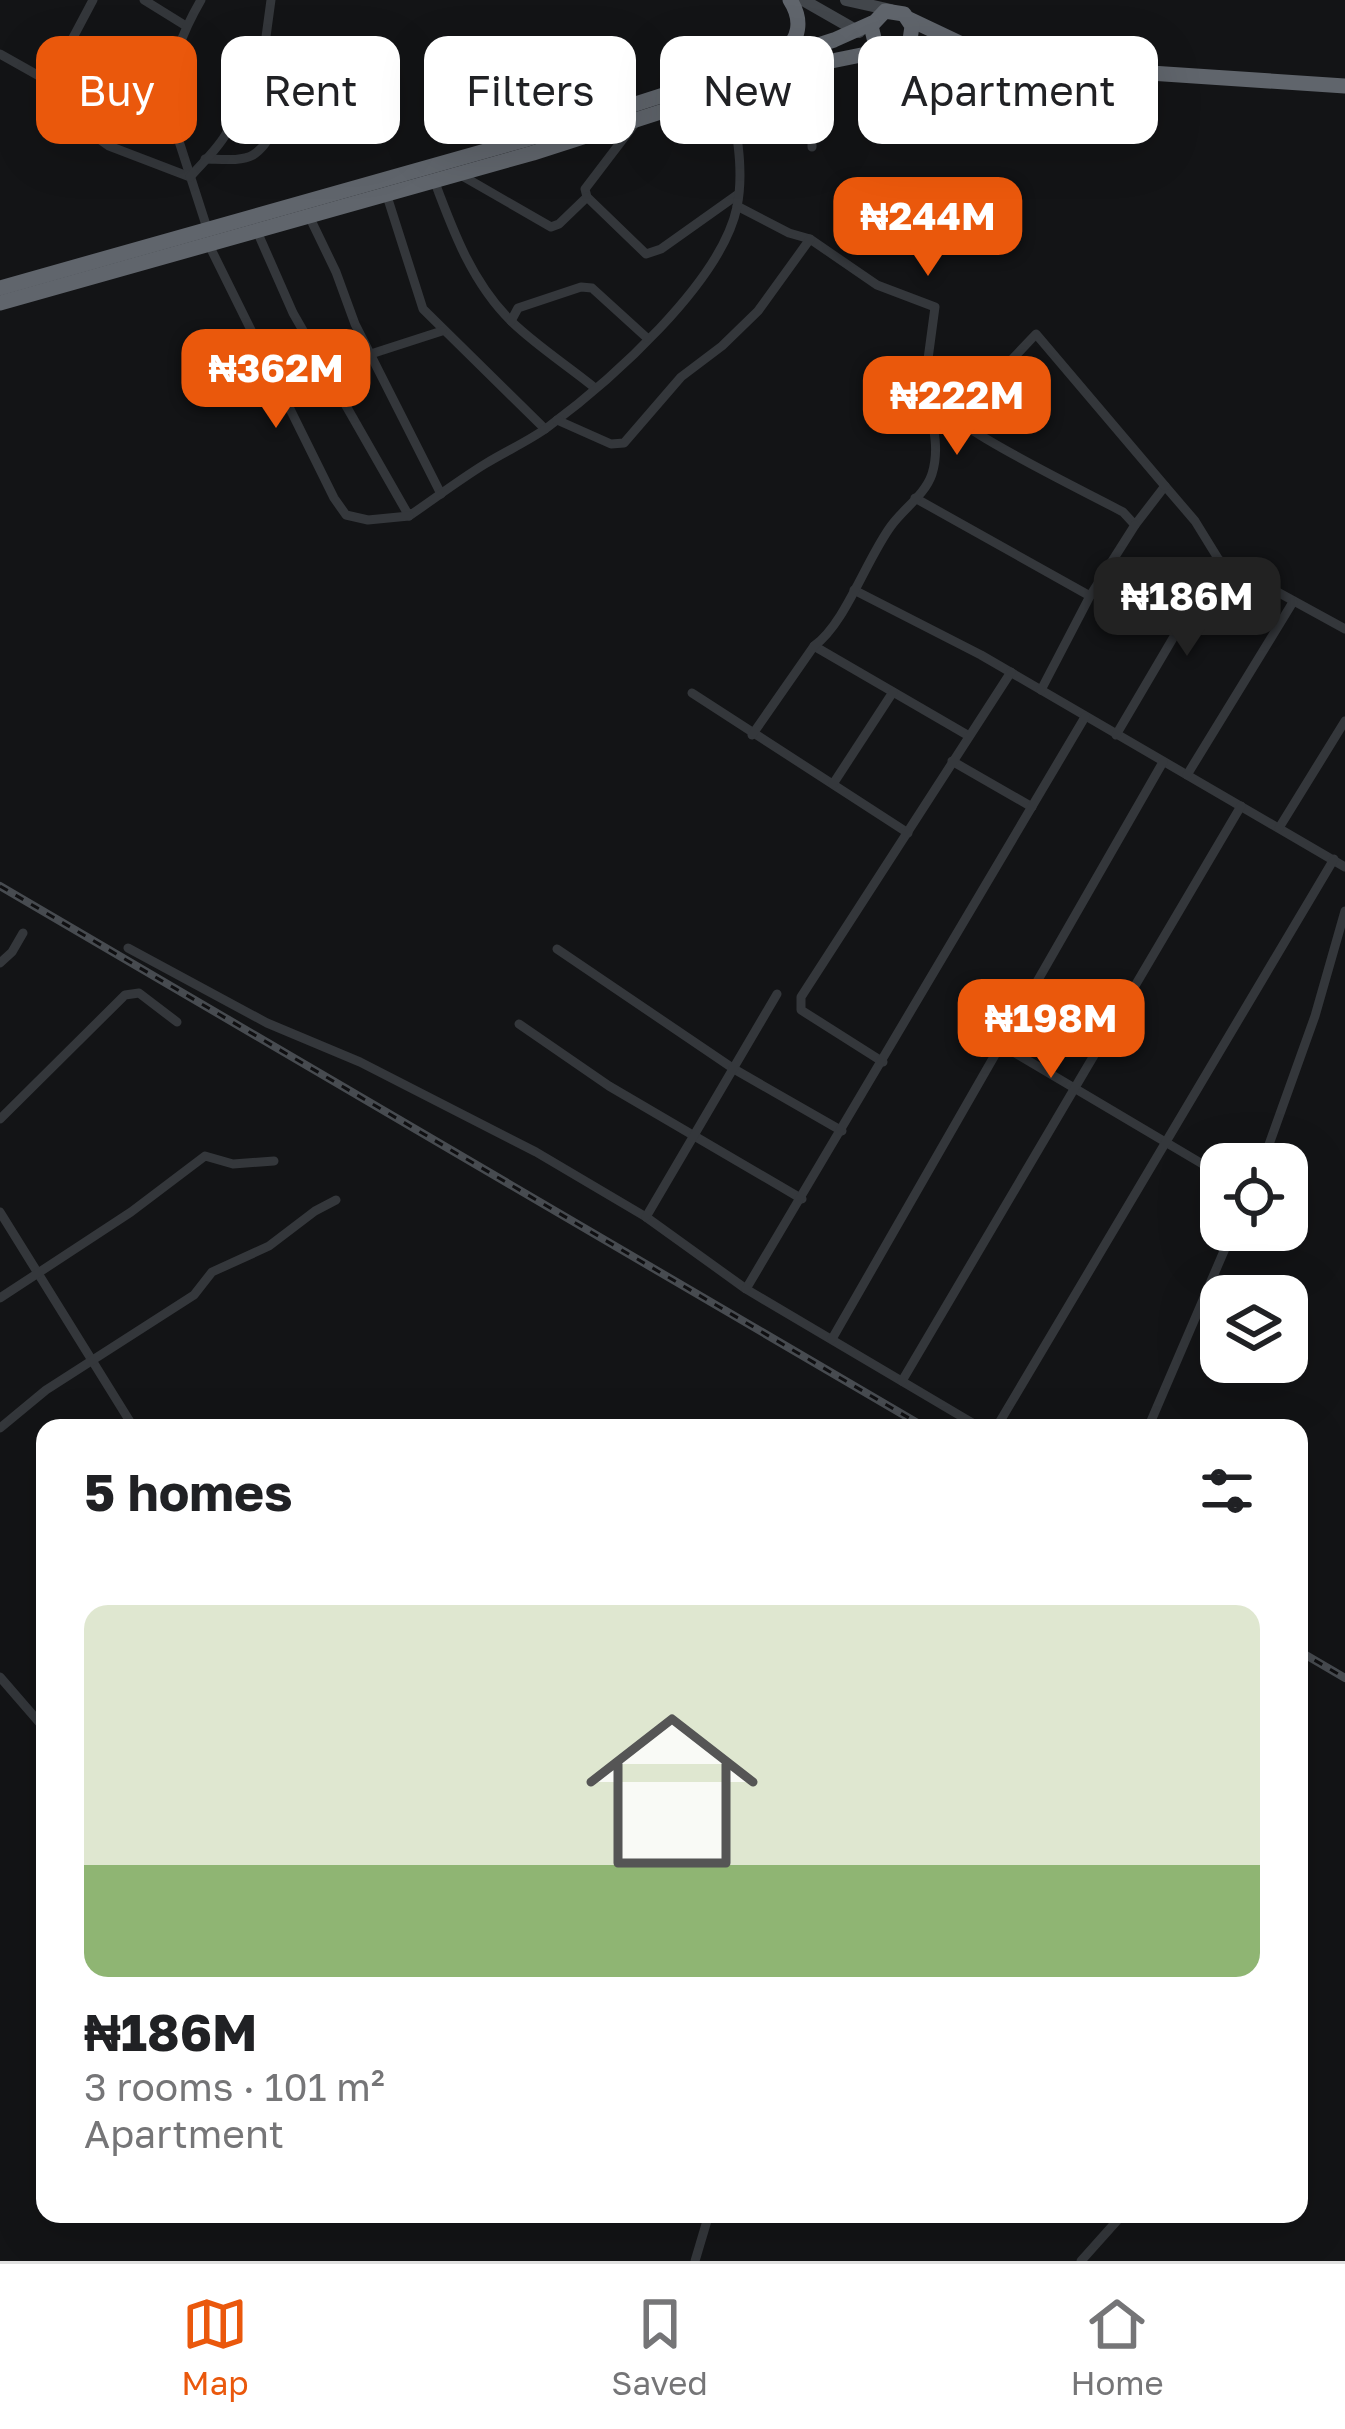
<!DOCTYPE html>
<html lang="en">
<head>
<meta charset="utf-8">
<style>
  :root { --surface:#fff; --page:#f6f6f6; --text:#202124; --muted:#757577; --line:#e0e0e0; --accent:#ea580c }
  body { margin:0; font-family:"Golos Text",sans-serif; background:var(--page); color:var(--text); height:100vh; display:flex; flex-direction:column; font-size:45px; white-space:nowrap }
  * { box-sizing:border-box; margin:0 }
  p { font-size:39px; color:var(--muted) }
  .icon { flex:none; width:66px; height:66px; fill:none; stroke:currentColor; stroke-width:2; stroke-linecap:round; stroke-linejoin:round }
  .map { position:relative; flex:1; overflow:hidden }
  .sheet { position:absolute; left:36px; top:1419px; width:1272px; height:804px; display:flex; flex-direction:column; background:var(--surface); border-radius:24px; box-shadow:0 12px 48px #0002 }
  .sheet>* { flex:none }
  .top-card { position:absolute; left:36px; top:36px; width:1275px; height:108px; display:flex; gap:24px }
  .tools { position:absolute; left:1200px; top:1143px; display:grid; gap:24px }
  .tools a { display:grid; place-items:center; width:108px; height:108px; border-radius:24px; background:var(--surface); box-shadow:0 12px 48px #0002; font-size:60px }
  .price { position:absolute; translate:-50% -102px; padding:0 27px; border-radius:24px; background:var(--accent); color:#fff; font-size:39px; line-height:78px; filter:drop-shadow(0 3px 6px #0008) }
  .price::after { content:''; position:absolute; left:50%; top:72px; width:36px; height:27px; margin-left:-18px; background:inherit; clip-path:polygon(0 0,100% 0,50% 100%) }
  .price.active { background:#222; color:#fff }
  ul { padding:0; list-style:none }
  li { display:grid; align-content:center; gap:24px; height:636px; padding:0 48px }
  li span { display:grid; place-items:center; height:372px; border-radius:24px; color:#555 }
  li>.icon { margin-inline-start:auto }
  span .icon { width:216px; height:216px; fill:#fffc; stroke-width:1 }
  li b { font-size:51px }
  h2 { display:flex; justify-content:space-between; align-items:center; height:144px; padding:0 48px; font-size:51px }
  .tag { padding:0 42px; border-radius:24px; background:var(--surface); box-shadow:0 12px 48px #0002; font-size:42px; line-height:108px }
  .tag.active { background:var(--accent); color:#fff }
  .tabs { display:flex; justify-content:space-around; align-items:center; height:168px; border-top:3px solid var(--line); background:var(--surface); font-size:33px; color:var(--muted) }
  .tabs a { display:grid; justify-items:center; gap:6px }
  .tabs .active { color:var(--accent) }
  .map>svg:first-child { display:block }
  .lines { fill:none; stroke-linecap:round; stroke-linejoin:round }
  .street { stroke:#34373b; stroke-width:9 }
  .secondary { stroke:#42464b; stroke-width:12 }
  .highway { stroke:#60656c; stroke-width:15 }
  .rail-casing { stroke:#474b50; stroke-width:8 }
  .rail { stroke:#0f0f11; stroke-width:3; stroke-dasharray:9; stroke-linecap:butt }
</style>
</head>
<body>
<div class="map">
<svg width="1345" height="2261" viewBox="0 0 1345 2261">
  <rect width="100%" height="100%" fill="#131416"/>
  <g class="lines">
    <g class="street">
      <polyline points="93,0 41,98 109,146 190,177"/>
      <polyline points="144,0 186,26"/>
      <path d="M 201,0 C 184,29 167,70 167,104 L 207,228"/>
      <polyline points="0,54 48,81"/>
      <polyline points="797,68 812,86 812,147"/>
      <path d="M 205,159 C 219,159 241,162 253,155 C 270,145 288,105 287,86 C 287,69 274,57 265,44 L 271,0"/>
      <polyline points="459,174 551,227 559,224 587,197 585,189 636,122"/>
      <path d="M 190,177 C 202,163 219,148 227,132 C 245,95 227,79 267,47"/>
      <path d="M 434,180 C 453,231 472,283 512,322 C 537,346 568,366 595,388"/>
      <polyline points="386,193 423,309 545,429"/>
      <polyline points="587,197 646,254 661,249 737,195"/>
      <path d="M 737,206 L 789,233 L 810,239 L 877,285 L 935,307 L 928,359 L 913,381 C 939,423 1075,486 1123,512 L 1135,525 L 1165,486 L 1195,521 L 1219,560 L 1345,629"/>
      <polyline points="308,214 336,272 355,324 441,494"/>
      <path d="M 256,229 L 293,313 L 409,516 C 434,499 459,480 485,464 C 506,451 529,441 548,427 C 610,381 721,283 737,207 C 745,168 735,127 730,88"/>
      <polyline points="208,243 334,498 346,515 368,520 409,516"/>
      <polyline points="511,321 518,308 581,287 592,288 647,338"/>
      <polyline points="278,384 442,331"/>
      <polyline points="557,420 611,444 624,443 681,377 722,346 758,311 810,239"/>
      <polyline points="963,422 1001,371 1036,334 1165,486"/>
      <polyline points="915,498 1090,596"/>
      <polyline points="854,590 981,655 1345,867"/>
      <polyline points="814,646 969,736"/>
      <polyline points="1041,690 1090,596 1135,525"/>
      <polyline points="692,693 908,833"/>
      <path d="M 752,735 L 814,646 C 845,624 866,560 891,526 C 903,509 925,495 932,474 C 940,448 933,425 927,399"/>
      <polyline points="1116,735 1219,560"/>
      <polyline points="952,761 1032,807"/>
      <polyline points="1187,775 1293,602"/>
      <polyline points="833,784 893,692"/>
      <polyline points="1279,828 1345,721"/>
      <polyline points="128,948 267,1023 360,1062 536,1152 646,1217 746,1289 981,1428"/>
      <polyline points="557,949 734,1069 842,1131"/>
      <polyline points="0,963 12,952 23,933"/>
      <polyline points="519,1024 609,1086 802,1199"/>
      <polyline points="1000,1044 1221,1175"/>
      <polyline points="883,1062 801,1010 801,997 1011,672"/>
      <polyline points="0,1119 125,995 139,993 177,1022"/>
      <polyline points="1262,1164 1315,1016 1345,911"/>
      <polyline points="0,1212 134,1428"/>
      <polyline points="646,1217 777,994"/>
      <polyline points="746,1289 1085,717"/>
      <polyline points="0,1298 131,1212 205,1156 233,1164 274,1161"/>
      <polyline points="832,1339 1163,762"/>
      <polyline points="902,1381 1241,806"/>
      <polyline points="0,1428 46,1390 194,1295 212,1272 269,1246 315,1211 336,1200"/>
      <polyline points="996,1428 1334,859"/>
      <polyline points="1148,1428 1233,1230"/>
      <polyline points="0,1677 45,1729"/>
      <polyline points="695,2261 709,2214"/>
      <polyline points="1081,2261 1123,2214"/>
    </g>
    <g class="secondary">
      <polyline points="803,0 859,32"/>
      <polyline points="846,0 891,10"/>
    </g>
    <g class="highway">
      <polyline points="909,19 985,55"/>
      <polyline points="899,50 910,40 912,26 904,14 885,11 871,26 875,42 886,50 1045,66 1345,86"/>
      <path d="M 781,54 C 800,40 803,20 790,0"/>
      <polyline points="0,288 524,140 834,40 872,23"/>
      <polyline points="0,303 533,153 797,68 886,50"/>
    </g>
    <g class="rail-casing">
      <g id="rail">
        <polyline points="0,886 926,1428"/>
        <polyline points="1299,1651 1345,1678"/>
      </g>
    </g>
    <use href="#rail" class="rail"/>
  </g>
</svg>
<div class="tools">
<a><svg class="icon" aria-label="locate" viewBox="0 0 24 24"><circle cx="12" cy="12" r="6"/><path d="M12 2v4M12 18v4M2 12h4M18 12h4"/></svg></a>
<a><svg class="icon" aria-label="layers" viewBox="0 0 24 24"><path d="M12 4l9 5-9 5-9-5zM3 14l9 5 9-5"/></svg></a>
</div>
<b class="price" style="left:928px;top:279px">₦244M</b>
<b class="price" style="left:276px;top:431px">₦362M</b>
<b class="price" style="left:957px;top:458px">₦222M</b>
<b class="price active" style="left:1187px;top:659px">₦186M</b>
<b class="price" style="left:1051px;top:1081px">₦198M</b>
<div class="top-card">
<a class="tag active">Buy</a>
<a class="tag">Rent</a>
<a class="tag">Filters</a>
<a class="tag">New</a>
<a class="tag">Apartment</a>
</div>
<section class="sheet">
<h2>5 homes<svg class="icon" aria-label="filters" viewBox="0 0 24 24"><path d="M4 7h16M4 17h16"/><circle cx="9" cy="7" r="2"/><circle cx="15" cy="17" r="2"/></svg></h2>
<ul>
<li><span style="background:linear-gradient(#dfe7d0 70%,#8fb573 0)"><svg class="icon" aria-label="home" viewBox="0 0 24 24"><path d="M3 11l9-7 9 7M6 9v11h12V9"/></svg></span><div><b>₦186M</b><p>3 rooms · 101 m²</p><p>Apartment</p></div></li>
</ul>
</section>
</div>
<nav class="tabs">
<a class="active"><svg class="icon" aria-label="map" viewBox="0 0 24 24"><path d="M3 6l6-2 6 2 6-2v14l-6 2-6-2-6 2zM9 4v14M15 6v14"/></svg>Map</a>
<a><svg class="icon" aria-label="saved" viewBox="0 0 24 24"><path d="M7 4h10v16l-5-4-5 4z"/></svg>Saved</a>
<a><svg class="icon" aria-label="home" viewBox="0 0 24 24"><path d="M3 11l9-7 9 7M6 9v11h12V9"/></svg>Home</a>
</nav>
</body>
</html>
